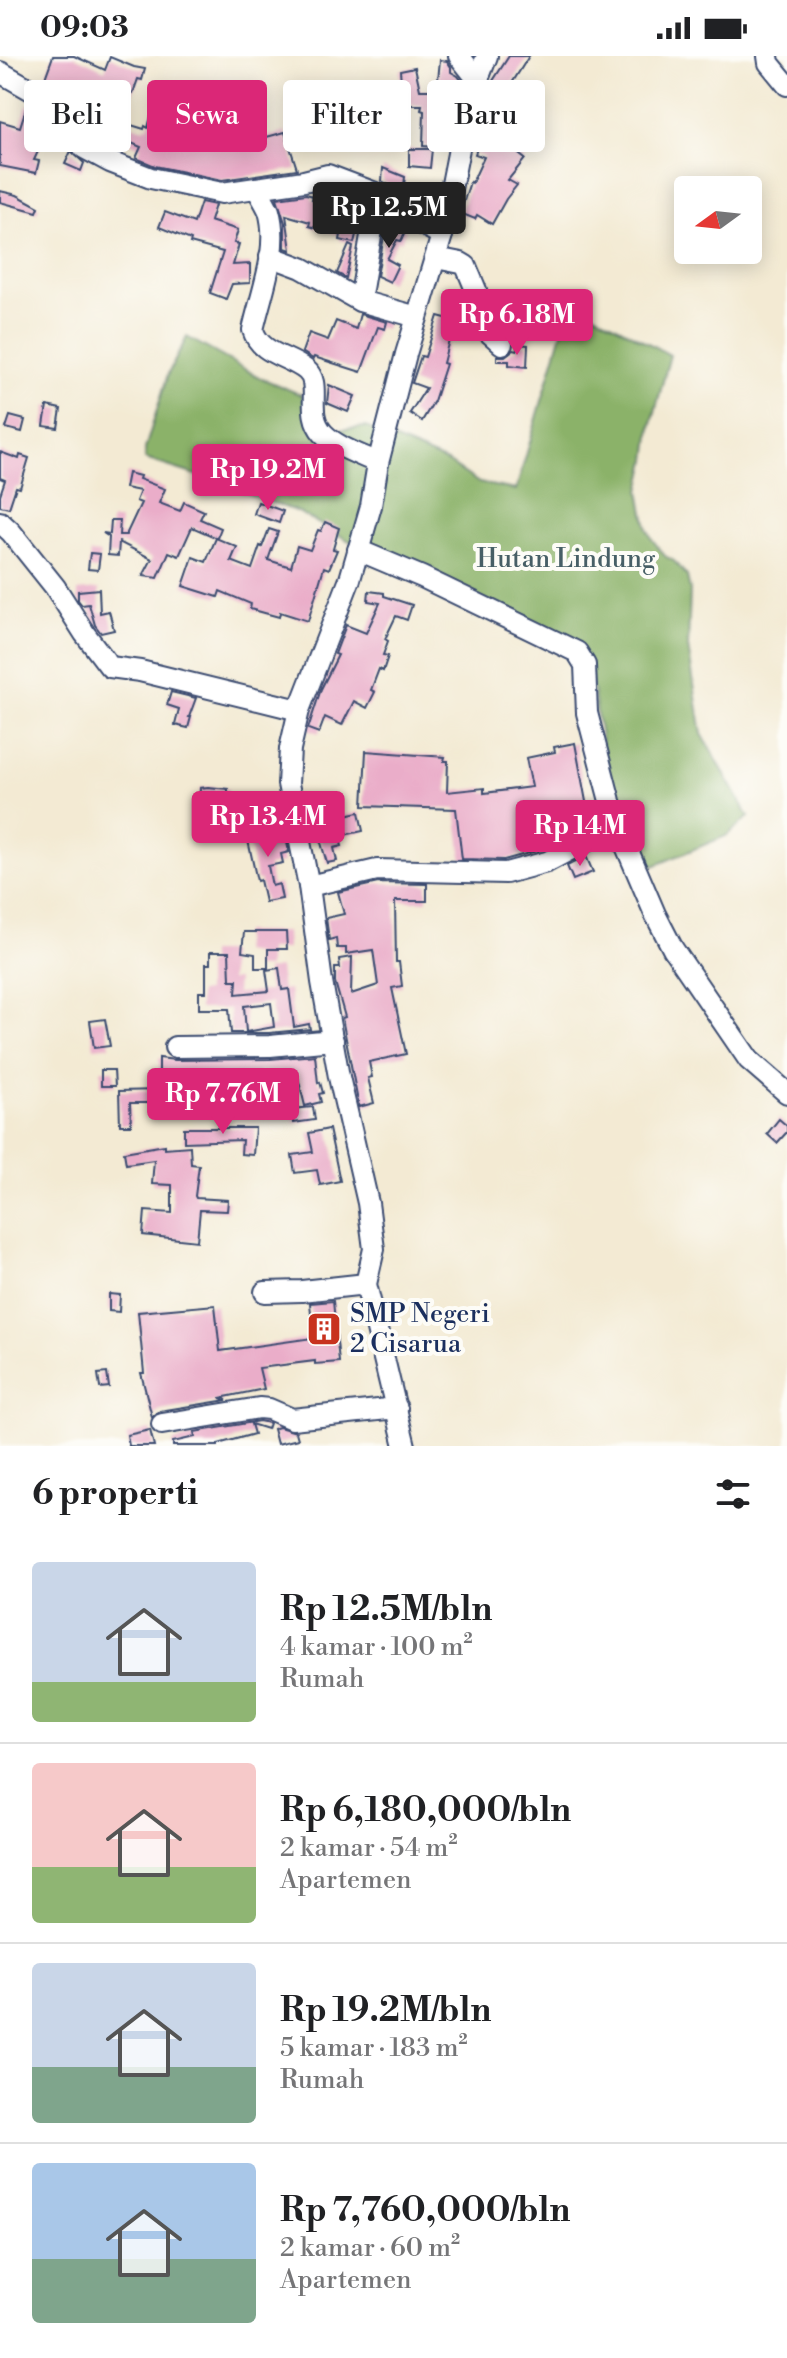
<!DOCTYPE html>
<html lang="id">
<head>
<meta charset="utf-8">
<style>
  :root { --surface:#fff; --page:#f6f6f6; --text:#202124; --muted:#757577; --line:#e0e0e0; --accent:#db2777 }
  body { margin:0; font-family:"Libre Bodoni",serif; background:var(--page); color:var(--text); height:100vh; display:flex; flex-direction:column; font-size:30px; white-space:nowrap }
  * { box-sizing:border-box; margin:0 }
  p { font-size:26px; color:var(--muted) }
  .icon { flex:none; width:44px; height:44px; fill:none; stroke:currentColor; stroke-width:2; stroke-linecap:round; stroke-linejoin:round }
  .map { position:relative; height:1390px; overflow:hidden }
  .sheet { display:flex; flex-direction:column; background:var(--surface); flex:1 }
  .sheet>* { flex:none }
  .guide { position:absolute; left:24px; top:24px; width:740px; height:72px; display:flex; gap:16px }
  .needle { width:52px; rotate:255deg }
  .controls { position:absolute; left:674px; top:120px; display:grid; gap:16px }
  .controls a { display:grid; place-items:center; width:88px; height:88px; border-radius:8px; background:var(--surface); box-shadow:0 4px 20px #0003; font-size:40px }
  .price { position:absolute; translate:-50% -68px; padding:0 18px; border-radius:8px; background:var(--accent); color:#fff; font-size:26px; line-height:52px; filter:drop-shadow(0 2px 4px #0008) }
  .price::after { content:''; position:absolute; left:50%; top:48px; width:24px; height:18px; margin-left:-12px; background:inherit; clip-path:polygon(0 0,100% 0,50% 100%) }
  .price.active { background:#222; color:#fff }
  ul { padding:0; list-style:none }
  li { display:flex; align-items:center; gap:24px; height:200px; padding:0 32px }
  li+li { border-top:2px solid var(--line) }
  li span { display:grid; place-items:center; flex:none; width:224px; height:160px; border-radius:8px; color:#555 }
  li>.icon { margin-inline-start:auto }
  span .icon { width:96px; height:96px; fill:#fffc; stroke-width:1 }
  li b { font-size:34px }
  h2 { display:flex; justify-content:space-between; align-items:center; height:96px; padding:0 32px; font-size:34px }
  .chip { padding:0 28px; border-radius:8px; background:var(--surface); box-shadow:0 4px 20px #0003; font-size:28px; line-height:72px }
  .chip.active { background:var(--accent); color:#fff }
  .status { display:flex; justify-content:space-between; align-items:center; height:56px; padding:0 40px; background:var(--surface); direction:ltr }
  .status svg { height:22px; fill:currentColor }
  .map>svg:first-child { display:block }
  .forest { fill:#8bb269; stroke:#537064; stroke-width:2 }
  .building { fill:#eaadc9; fill-rule:evenodd }
  .lines { fill:none; stroke-linecap:round; stroke-linejoin:round }
  .minor-casing { stroke:#3b4b70; stroke-width:24 }
  .minor { stroke:#fff; stroke-width:20 }
  .labels { text-anchor:middle; dominant-baseline:central; stroke-width:8; stroke-linejoin:round; paint-order:stroke }
  .park-label { font-size:26px; fill:#475f66; stroke:#fdfcf7 }
  .poi-label { font-size:26px; fill:#1b2f5e; stroke:#fdfcf7; text-anchor:start }
</style>
</head>
<body>
<div class="status"><b>09:03</b><svg viewBox="0 0 49 12"><path d="M0 12V9h3v3zM5 12V6h3v6zM10 12V3h3v9zM15 12V0h3v12zM26 1h20v11H26zM47 4h2v5h-2z"/></svg></div>
<div class="map">
<svg width="787" height="1390" viewBox="0 0 787 1390">
  <rect width="100%" height="100%" fill="#fdfcf7"/>
  <filter id="ink" filterUnits="userSpaceOnUse"><feTurbulence type="fractalNoise" baseFrequency=".0125" numOctaves="2"/><feDisplacementMap in="SourceGraphic" scale="16" xChannelSelector="R" yChannelSelector="G"/><feConvolveMatrix kernelMatrix="1 2 1 2 8 2 1 2 1" color-interpolation-filters="sRGB"/></filter>
  <filter id="wash" filterUnits="userSpaceOnUse"><feTurbulence type="fractalNoise" baseFrequency=".006" numOctaves="4" result="noise"/><feDisplacementMap in="SourceGraphic" scale="32" xChannelSelector="R" yChannelSelector="G"/><feGaussianBlur stdDeviation="1.8" result="paint"/><feColorMatrix in="noise" values="0 0 0 0 0 0 0 0 0 0 0 0 0 0 0 0 0 1.4 0 .05"/><feComposite in="paint" operator="in"/></filter>
  <g filter="url(#wash)">
    <rect width="100%" height="100%" fill="#f3ead3"/>
    <polygon class="forest" points="571,245 670,299 651,371 647,404 640,435 647,473 652,483 665,500 674,505 687,520 690,534 688,591 702,678 749,761 726,780 651,811 615,736 603,695 590,615 566,599 445,539 298,456 199,420 145,403 145,393 168,318 187,281 261,322 302,339 309,366 336,374 366,371 449,407 479,427 516,434"/>
    <g id="blocks">
      <g class="building">
        <polygon points="53,0 74,0 105,14 110,1 134,11 145,13 142,24 138,23 133,37 121,33 108,61 93,55 97,46 62,30 61,31 44,25"/>
        <polygon points="509,0 529,0 509,32 524,41 519,48 537,54 531,77 487,67 488,64 479,59 489,31"/>
        <polygon points="440,4 447,5 451,11 451,16 458,20 463,26 456,43 450,40 447,58 436,57 435,91 423,90 424,55 421,54 422,49 403,49 400,14 415,11 420,34 437,34"/>
        <polygon points="27,49 37,52 53,63 34,104 39,105 36,117 0,110 0,65 20,71"/>
        <polygon points="152,56 179,61 177,73 221,85 224,58 241,60 240,75 262,73 263,82 285,76 297,113 222,124 155,110 136,102 141,91 110,78 115,64 144,73 145,70 148,72"/>
        <polygon points="485,71 525,103 508,124 517,129 506,143 492,168 477,159 475,163 460,157 470,126 472,127 484,101 475,98"/>
        <polygon points="409,93 432,93 430,112 409,110"/>
        <polygon points="71,95 84,107 81,115 65,108"/>
        <polygon points="383,112 405,121 403,137 382,125"/>
        <polygon points="0,135 17,139 39,151 37,156 0,146"/>
        <polygon points="306,138 313,140 312,143 333,149 330,160 359,166 354,187 340,184 341,179 309,170 310,166 286,159 291,194 285,192 285,167 277,142"/>
        <polygon points="201,146 215,149 210,165 238,174 234,187 239,188 233,209 250,208 250,227 232,228 226,243 210,237 223,196 190,187 191,184 159,171 165,156 194,167"/>
        <polygon points="388,158 390,159 390,165 406,174 401,185 397,184 387,203 398,209 390,226 377,220"/>
        <polygon points="349,189 353,191 346,222 337,217"/>
        <polygon points="360,258 387,266 385,273 378,271 361,316 314,301 313,303 302,296 309,277 328,284 336,265 356,273"/>
        <polygon points="438,260 453,264 450,275 451,276 443,307 446,308 434,345 422,365 410,357 426,332 412,327 421,300 425,301"/>
        <polygon points="517,288 528,289 527,311 509,309 509,305 497,305 497,300 505,300 513,294 517,295"/>
        <polygon points="329,329 355,340 348,356 327,347"/>
        <polygon points="47,350 61,353 58,372 44,370"/>
        <polygon points="10,360 25,364 22,376 6,372"/>
        <polygon points="0,396 19,403 20,399 29,402 20,432 16,431 9,452 0,450 0,439 5,424 0,422"/>
        <polygon points="128,417 140,420 139,423 165,433 159,447 180,455 184,446 204,455 200,463 221,472 217,482 192,471 179,500 169,496 158,522 143,520 152,503 119,486 118,500 108,499 109,481 103,477 110,478 111,464 120,464 119,479 126,479 141,447 136,445 140,435 125,432"/>
        <polygon points="258,446 283,455 279,467 254,458"/>
        <polygon points="325,466 339,472 333,493 337,494 329,513 324,511 308,565 280,556 279,561 250,553 251,548 220,535 218,541 183,530 193,501 206,506 216,482 237,491 231,505 252,513 260,490 262,491 269,473 278,476 268,504 291,511 297,490 310,494 318,474 321,475"/>
        <polygon points="90,497 100,498 98,514 88,513"/>
        <polygon points="99,533 100,557 109,555 114,574 101,577 95,569 89,548 82,549 78,544 78,535"/>
        <polygon points="369,535 384,537 384,540 412,549 407,564 396,560 385,583 388,585 383,599 388,600 383,615 379,613 371,634 375,636 367,652 354,645 342,669 325,661 319,677 308,673 321,633 338,599 335,598 346,569 366,577 380,547 368,545"/>
        <polygon points="171,636 196,642 189,661 191,661 188,672 175,669 179,653 167,649"/>
        <polygon points="575,687 590,767 563,772 565,782 549,790 540,792 540,794 504,804 462,803 456,753 363,750 366,695 445,701 444,705 448,705 447,736 484,732 484,737 532,731 526,702 555,696 554,691"/>
        <polygon points="208,731 228,733 228,779 212,779 212,752 199,748 200,732"/>
        <polygon points="337,747 341,760 359,756 363,775 339,780 342,790 334,792 337,805 327,807 311,753"/>
        <polygon points="284,772 289,796 281,798 283,807 268,810 272,830 279,828 282,843 265,846 260,824 257,825 247,780"/>
        <polygon points="586,800 593,816 573,824 567,810"/>
        <polygon points="378,827 427,828 427,845 395,845 396,906 399,906 402,930 392,932 406,998 369,1006 372,1021 368,1022 374,1047 359,1051 342,962 345,961 335,926 335,912 340,912 339,903 352,901 351,938 378,929 373,894 346,898 346,892 337,892 336,882 329,884 326,862 344,858 338,836"/>
        <polygon points="244,876 286,876 287,893 268,893 268,912 255,912 255,898 242,896"/>
        <path d="M 210,896 L 229,896 L 230,924 L 237,924 L 236,938 L 269,935 L 266,914 L 279,912 L 282,934 L 289,933 L 294,971 L 309,968 L 310,973 L 269,977 L 231,977 L 229,953 L 199,953 L 199,936 L 206,936 L 206,908 L 210,908 ZM 271,947 L 274,971 L 246,976 L 244,950 Z"/>
        <polygon points="105,963 110,990 94,992 90,965"/>
        <path d="M 315,999 L 318,1027 L 320,1026 L 323,1037 L 319,1038 L 321,1046 L 305,1050 L 297,1017 L 259,1015 L 259,1022 L 219,1019 L 216,1053 L 151,1047 L 130,1047 L 131,1069 L 120,1069 L 119,1035 L 159,1034 L 159,1002 L 175,1004 L 270,1003 ZM 172,1016 L 195,1016 L 195,1037 L 171,1035 Z"/>
        <polygon points="101,1014 114,1014 115,1030 101,1030"/>
        <polygon points="313,1051 315,1064 293,1067 292,1053"/>
        <polygon points="779,1063 787,1070 787,1076 777,1087 767,1078"/>
        <polygon points="184,1072 255,1072 253,1099 241,1098 242,1084 184,1086"/>
        <polygon points="329,1073 340,1125 320,1129 317,1114 295,1117 292,1099 313,1096 309,1077"/>
        <polygon points="165,1089 165,1092 190,1090 191,1108 199,1109 195,1140 196,1142 228,1144 227,1155 200,1154 197,1185 143,1179 145,1155 172,1157 172,1129 152,1128 154,1104 126,1108 124,1096"/>
        <polygon points="109,1238 120,1239 119,1256 109,1255"/>
        <polygon points="333,1245 339,1306 315,1308 315,1305 259,1312 264,1333 220,1342 227,1344 160,1355 152,1361 141,1317 144,1317 138,1256 215,1249 220,1295 313,1282 310,1247"/>
        <polygon points="107,1317 109,1331 100,1332 98,1318"/>
        <polygon points="259,1365 269,1367 267,1373 251,1368 254,1378 218,1388 218,1390 173,1390 173,1386 195,1381 194,1376"/>
        <polygon points="279,1371 296,1376 298,1383 277,1388 273,1373"/>
        <polygon points="150,1374 154,1390 129,1390 127,1379"/>
      </g>
    </g>
  </g>
  <g filter="url(#ink)">
    <use href="#blocks" fill-opacity="0" stroke="#3b4b70" stroke-width="2"/>
    <g class="lines">
      <g class="minor-casing">
        <g id="minor">
          <polyline points="459,0 478,24"/>
          <polyline points="768,0 769,7 787,29"/>
          <polyline points="0,16 61,51 84,92 110,106 151,122 222,137 304,125 328,119 378,138 400,150 404,159 442,179"/>
          <path d="M 257,133 C 261,140 266,148 269,155 C 280,193 261,237 253,274 C 260,298 288,300 306,314 C 323,328 304,356 323,377 C 336,391 361,399 378,407"/>
          <polyline points="270,200 302,212 360,245 417,261"/>
          <polyline points="436,202 461,207 466,210 476,234 476,256 482,270 502,288"/>
          <polyline points="360,245 378,138"/>
          <polyline points="0,466 11,476 55,531 85,578 110,611 140,615 299,654"/>
          <polyline points="358,494 422,521 577,596 585,609 587,657 610,745 617,769 655,858 673,893 749,1004 787,1037"/>
          <polyline points="309,830 377,814 506,817 547,806 617,769"/>
          <polyline points="175,991 270,990 333,984"/>
          <polyline points="265,1236 302,1235 366,1228"/>
          <polyline points="162,1368 259,1352 269,1353 292,1363 397,1352"/>
          <polyline points="405,1390 366,1228 374,1193 368,1147 339,1021 322,926 309,830 288,728 290,693 299,654 350,523 371,450 378,407 406,298 442,179 467,52 487,0"/>
        </g>
      </g>
      <use href="#minor" class="minor"/>
    </g>
  </g>
  <defs>
    <g id="building-square" transform="scale(1.8)"><rect x="-9" y="-9" width="18" height="18" rx="4" fill="#c8321e" stroke="#fdfcf7"/><path d="M-4-6H4V6H1V3H-1V6H-4ZM-2.5-4.3h1.7v1.8h-1.7ZM.8-4.3h1.7v1.8H.8ZM-2.5-1h1.7V.8h-1.7ZM.8-1h1.7V.8H.8Z" fill="#fff"/></g>
  </defs>
  <g fill-rule="evenodd">
    <use href="#building-square" x="324" y="1273"/>
  </g>
  <g class="labels">
    <g class="park-label">
      <text x="566" y="503">Hutan Lindung</text>
    </g>
    <g class="poi-label">
      <text x="350" y="1258">SMP Negeri<tspan x="350" dy="30">2 Cisarua</tspan></text>
    </g>
  </g>
</svg>
<div class="controls">
<a><svg class="needle" viewBox="-14 -14 28 28"><path d="M0-13l5 13h-10z" fill="#e53935"/><path d="M0 13l5-13h-10z" fill="#757577"/></svg></a>
</div>
<b class="price active" style="left:389px;top:194px">Rp 12.5M</b>
<b class="price" style="left:517px;top:301px">Rp 6.18M</b>
<b class="price" style="left:268px;top:456px">Rp 19.2M</b>
<b class="price" style="left:268px;top:803px">Rp 13.4M</b>
<b class="price" style="left:580px;top:812px">Rp 14M</b>
<b class="price" style="left:223px;top:1080px">Rp 7.76M</b>
<div class="guide">
<a class="chip">Beli</a>
<a class="chip active">Sewa</a>
<a class="chip">Filter</a>
<a class="chip">Baru</a>
</div>
</div>
<section class="sheet">
<h2>6 properti<svg class="icon" aria-label="filters" viewBox="0 0 24 24"><path d="M4 7h16M4 17h16"/><circle cx="9" cy="7" r="2"/><circle cx="15" cy="17" r="2"/></svg></h2>
<ul>
<li><span style="background:linear-gradient(#c9d6e8 75%,#8fb573 0)"><svg class="icon" aria-label="home" viewBox="0 0 24 24"><path d="M3 11l9-7 9 7M6 9v11h12V9"/></svg></span><div><b>Rp 12.5M/bln</b><p>4 kamar · 100 m²</p><p>Rumah</p></div></li>
<li><span style="background:linear-gradient(#f6c9c9 65%,#8fb573 0)"><svg class="icon" aria-label="home" viewBox="0 0 24 24"><path d="M3 11l9-7 9 7M6 9v11h12V9"/></svg></span><div><b>Rp 6,180,000/bln</b><p>2 kamar · 54 m²</p><p>Apartemen</p></div></li>
<li><span style="background:linear-gradient(#c9d6e8 65%,#7fa58c 0)"><svg class="icon" aria-label="home" viewBox="0 0 24 24"><path d="M3 11l9-7 9 7M6 9v11h12V9"/></svg></span><div><b>Rp 19.2M/bln</b><p>5 kamar · 183 m²</p><p>Rumah</p></div></li>
<li><span style="background:linear-gradient(#a9c7e8 60%,#7fa58c 0)"><svg class="icon" aria-label="home" viewBox="0 0 24 24"><path d="M3 11l9-7 9 7M6 9v11h12V9"/></svg></span><div><b>Rp 7,760,000/bln</b><p>2 kamar · 60 m²</p><p>Apartemen</p></div></li>
</ul>
</section>
</body>
</html>
